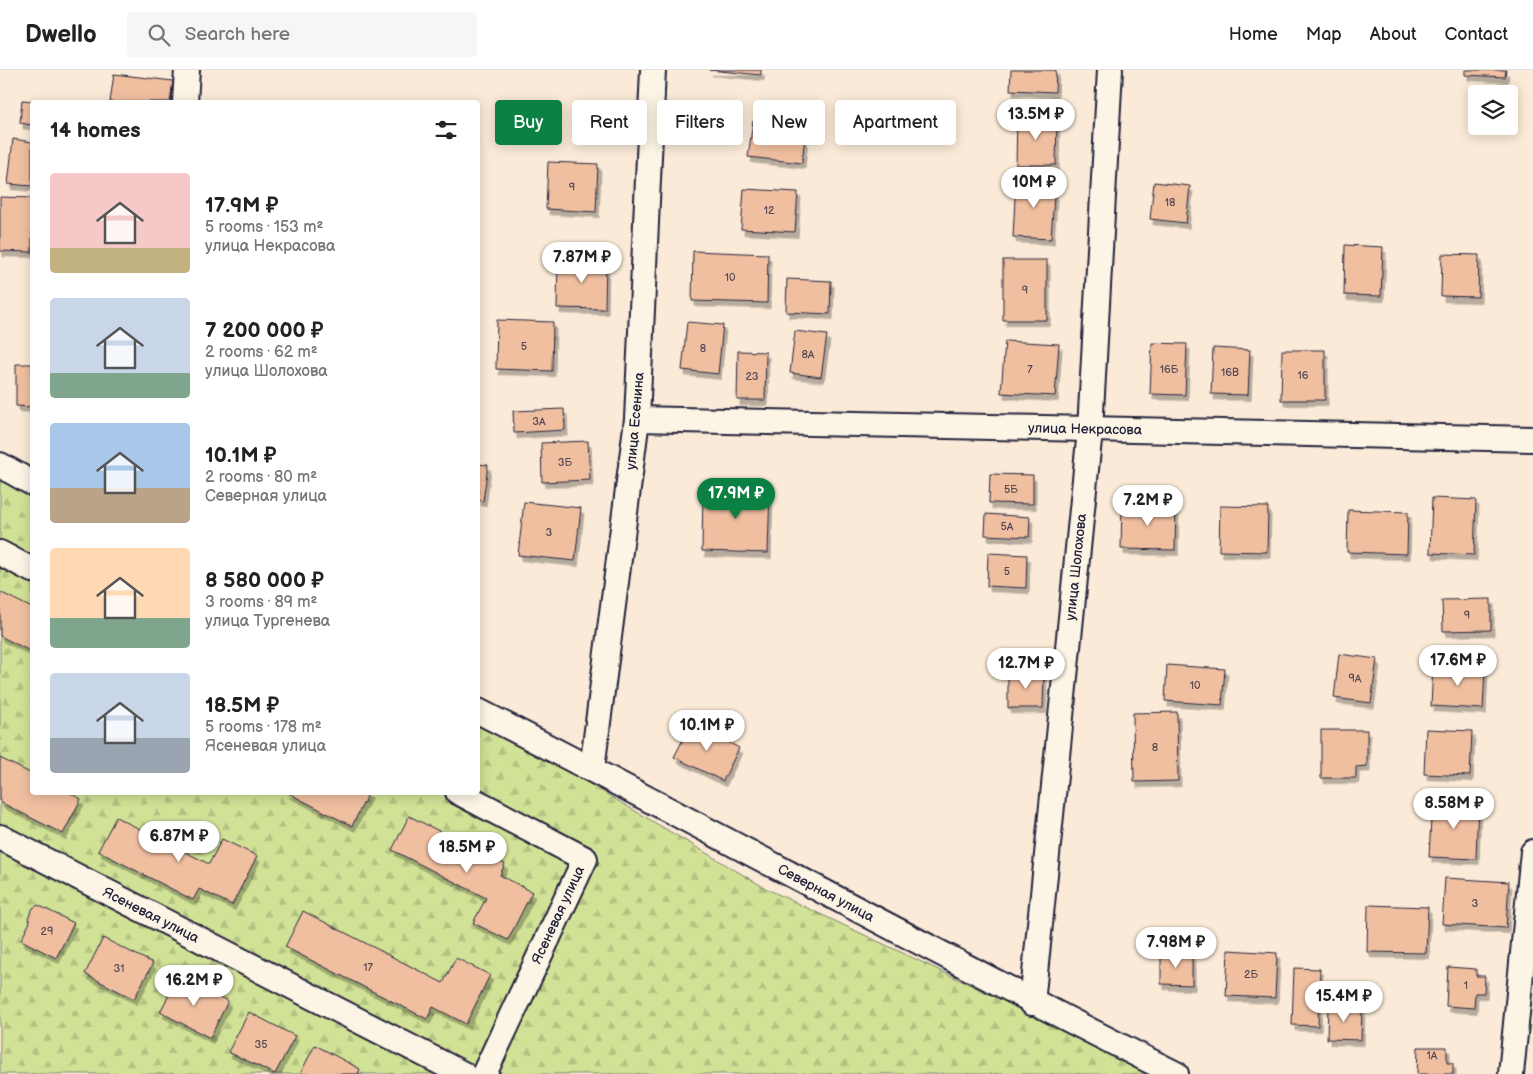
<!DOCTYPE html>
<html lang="en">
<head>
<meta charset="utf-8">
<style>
  :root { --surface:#fff; --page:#f6f6f6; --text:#222; --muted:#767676; --line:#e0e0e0; --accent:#0b8043 }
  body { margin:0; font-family:"Balsamiq Sans",sans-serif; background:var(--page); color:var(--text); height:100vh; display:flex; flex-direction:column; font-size:19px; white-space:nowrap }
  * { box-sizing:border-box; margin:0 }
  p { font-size:16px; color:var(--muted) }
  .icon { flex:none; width:28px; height:28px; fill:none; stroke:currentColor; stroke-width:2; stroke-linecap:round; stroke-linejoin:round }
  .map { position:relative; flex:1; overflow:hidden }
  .panel { position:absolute; left:30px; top:30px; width:450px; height:695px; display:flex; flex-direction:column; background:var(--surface); border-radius:5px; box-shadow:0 2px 12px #0003 }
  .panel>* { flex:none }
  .banner { position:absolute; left:495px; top:30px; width:475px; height:45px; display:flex; gap:10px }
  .controls { position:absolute; left:1468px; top:15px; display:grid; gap:10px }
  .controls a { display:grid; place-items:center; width:50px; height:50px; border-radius:5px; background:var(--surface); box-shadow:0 2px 12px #0003; font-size:25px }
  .price { position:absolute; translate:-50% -42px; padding:0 11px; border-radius:18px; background:#fff; color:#222; font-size:16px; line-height:32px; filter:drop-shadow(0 1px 2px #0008) }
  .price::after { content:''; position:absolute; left:50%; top:30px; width:15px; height:11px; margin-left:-8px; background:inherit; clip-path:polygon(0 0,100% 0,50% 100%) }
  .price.active { background:var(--accent); color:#fff }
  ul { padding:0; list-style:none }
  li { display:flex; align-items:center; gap:15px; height:125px; padding:0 20px }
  li span { display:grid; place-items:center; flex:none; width:140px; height:100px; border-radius:5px; color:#555 }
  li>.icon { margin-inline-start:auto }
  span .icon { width:60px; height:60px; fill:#fffc; stroke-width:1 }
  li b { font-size:21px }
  h2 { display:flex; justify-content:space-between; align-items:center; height:60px; padding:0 20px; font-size:21px }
  .chip { padding:0 18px; border-radius:5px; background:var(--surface); box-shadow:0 2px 12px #0003; font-size:18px; line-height:45px }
  .chip.active { background:var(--accent); color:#fff }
  header { display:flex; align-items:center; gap:30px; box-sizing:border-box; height:70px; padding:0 25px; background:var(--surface); border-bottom:1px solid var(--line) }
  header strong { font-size:24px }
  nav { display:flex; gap:28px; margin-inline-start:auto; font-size:18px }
  .search { width:350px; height:45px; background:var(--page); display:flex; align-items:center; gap:12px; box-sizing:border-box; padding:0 18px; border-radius:5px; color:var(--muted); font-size:19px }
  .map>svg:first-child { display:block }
  .forest { fill:url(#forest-firs); stroke:#7a8268 }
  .building { fill:#f0bfa0; stroke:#22223b; filter:url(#shadow) }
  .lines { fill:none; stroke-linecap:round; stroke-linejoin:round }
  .street-casing { stroke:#22223b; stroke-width:28 }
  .street { stroke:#fcf5e5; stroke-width:24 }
  .labels { text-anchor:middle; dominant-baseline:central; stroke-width:4; stroke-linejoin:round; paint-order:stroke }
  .number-label { font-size:11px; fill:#564954 }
  .street-label { font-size:14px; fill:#22223b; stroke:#fcf5e5 }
</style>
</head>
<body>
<header>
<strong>Dwello</strong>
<div class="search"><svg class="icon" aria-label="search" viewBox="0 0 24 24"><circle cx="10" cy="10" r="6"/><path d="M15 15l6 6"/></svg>Search here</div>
<nav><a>Home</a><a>Map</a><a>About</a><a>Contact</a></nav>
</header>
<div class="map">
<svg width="1533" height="1004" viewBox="0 0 1533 1004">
  <defs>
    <pattern id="forest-firs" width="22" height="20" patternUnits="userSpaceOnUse" patternTransform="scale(1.25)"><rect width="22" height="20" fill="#d1e296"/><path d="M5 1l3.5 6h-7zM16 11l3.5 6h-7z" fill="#b3c282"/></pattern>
    <filter id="shadow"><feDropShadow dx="3" dy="5.5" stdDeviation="0" flood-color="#0004"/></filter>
  </defs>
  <rect width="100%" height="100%" fill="#faead7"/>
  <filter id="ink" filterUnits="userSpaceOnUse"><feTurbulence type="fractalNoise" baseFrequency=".02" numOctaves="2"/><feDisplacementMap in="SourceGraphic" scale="10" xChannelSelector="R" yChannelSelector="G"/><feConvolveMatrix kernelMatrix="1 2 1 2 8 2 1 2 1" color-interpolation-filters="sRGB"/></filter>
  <g filter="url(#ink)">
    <polygon class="forest" points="0,389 32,407 32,722 478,722 478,648 767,819 1159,1004 0,1004"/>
    <g class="building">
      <polygon points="709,0 761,0 761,5"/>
      <polygon points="1011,0 1056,0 1055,22 1010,20"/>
      <polygon points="1465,0 1506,0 1505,7 1465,5"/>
      <polygon points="114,4 173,11 170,32 110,32"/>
      <polygon points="22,30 45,32 32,32 32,55 20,53"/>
      <polygon points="1017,46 1057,47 1056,95 1016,95"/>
      <polygon points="753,51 806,57 802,93 748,87"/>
      <polygon points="13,69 32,72 32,116 8,114"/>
      <polygon points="548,92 598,94 596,142 546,139"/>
      <polygon points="1016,109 1055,111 1051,169 1013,167"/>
      <polygon points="1154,112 1190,116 1186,153 1150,149"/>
      <polygon points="744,119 798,122 795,162 741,159"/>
      <polygon points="0,127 32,128 32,182 0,181"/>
      <polygon points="1345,175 1383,177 1381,226 1344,225"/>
      <polygon points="693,181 768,184 767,233 692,231"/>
      <polygon points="1442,184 1479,185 1478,227 1441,226"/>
      <polygon points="558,189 606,190 605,239 557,238"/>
      <rect x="1003" y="190" width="44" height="60"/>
      <polygon points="787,209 831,211 830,244 786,242"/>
      <polygon points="497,250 553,252 552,301 496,299"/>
      <polygon points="687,252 723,255 718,304 682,300"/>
      <polygon points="795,261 827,265 821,307 790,303"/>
      <polygon points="1005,271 1059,274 1055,326 1001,323"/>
      <polygon points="1152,273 1187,274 1185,325 1150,324"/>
      <polygon points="1213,278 1250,280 1248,325 1211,324"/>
      <polygon points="1282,280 1325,280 1325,330 1281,330"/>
      <polygon points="738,281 766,282 765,330 737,330"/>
      <polygon points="16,294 32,294 32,337 16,336"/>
      <polygon points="564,339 565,360 514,363 513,341"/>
      <polygon points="588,371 590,410 542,412 541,373"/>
      <polygon points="478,394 488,395 483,431 478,430"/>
      <polygon points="990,404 1033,405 1033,434 989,433"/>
      <polygon points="703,417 770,419 768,483 702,481"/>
      <polygon points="1432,428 1476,430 1474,485 1430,483"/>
      <polygon points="524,432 581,438 575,491 518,485"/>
      <polygon points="1122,434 1176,435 1175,480 1121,479"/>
      <polygon points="1220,436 1268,437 1267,482 1219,481"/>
      <polygon points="1348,440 1408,442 1407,484 1347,482"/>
      <polygon points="986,444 1030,447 1029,467 985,465"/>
      <polygon points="988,483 1027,485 1026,518 987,516"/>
      <polygon points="0,522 32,538 32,582 0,566"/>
      <polygon points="1491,529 1491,560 1443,561 1442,530"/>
      <polygon points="1339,584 1377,589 1371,633 1334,628"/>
      <polygon points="1167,595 1225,599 1222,635 1165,631"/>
      <polygon points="1433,595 1485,598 1483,639 1431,636"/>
      <polygon points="1008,601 1044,602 1043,638 1008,638"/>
      <polygon points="1177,642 1178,711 1134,712 1133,643"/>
      <polygon points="692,652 739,678 723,711 674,687"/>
      <polygon points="1426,659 1472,661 1470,706 1424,704"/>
      <polygon points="1321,660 1367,660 1367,696 1356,697 1356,708 1321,708"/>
      <polygon points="0,688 32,704 32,722 69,722 81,729 63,764 0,732"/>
      <polygon points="286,722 369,722 352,756"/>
      <polygon points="1432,730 1478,732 1476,789 1429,787"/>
      <polygon points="409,746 505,794 500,805 532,822 508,870 473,853 486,828 392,780"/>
      <polygon points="116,747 209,794 222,769 257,786 232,835 199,819 193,830 98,781"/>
      <polygon points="1445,808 1509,812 1506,858 1442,854"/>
      <polygon points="38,835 74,853 56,888 21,870 30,852 28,848 33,838"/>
      <polygon points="1368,835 1428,837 1426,883 1367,882"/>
      <polygon points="303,841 443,913 456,888 490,905 466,954 433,937 427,949 285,877"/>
      <polygon points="103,868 153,893 134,929 85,904"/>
      <polygon points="1228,880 1277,883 1275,928 1226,926"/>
      <polygon points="1161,884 1192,885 1192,915 1161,914"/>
      <polygon points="1448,897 1476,899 1476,906 1485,906 1484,923 1475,923 1474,938 1446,936"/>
      <polygon points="1294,898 1320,899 1318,956 1292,955"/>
      <polygon points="179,906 228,931 210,968 160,942"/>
      <polygon points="1328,935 1362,937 1361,970 1327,969"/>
      <polygon points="249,942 295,966 275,1004 228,982"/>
      <polygon points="315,975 360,999 358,1004 300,1004"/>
      <polygon points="1418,977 1447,977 1447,993 1453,993 1453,1004 1417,1004"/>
    </g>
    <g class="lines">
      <g class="street-casing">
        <g id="street">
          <polyline points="185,32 187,0"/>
          <polyline points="637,349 1533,369"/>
          <polyline points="0,395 32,413"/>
          <polyline points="0,483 32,500"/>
          <path d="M 478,641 C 712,760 941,887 1176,1004"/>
          <polyline points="592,699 637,349 653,0"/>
          <polyline points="458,722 585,789 484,1004"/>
          <polyline points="0,767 463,1004"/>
          <polyline points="1032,933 1090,360 1110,0"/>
          <polyline points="1511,1004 1533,782"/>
        </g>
      </g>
      <use href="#street" class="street"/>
    </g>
  </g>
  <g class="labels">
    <g class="number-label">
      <text x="572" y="117">9</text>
      <text x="1170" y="132">18</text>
      <text x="769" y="140">12</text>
      <text x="730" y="207">10</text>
      <text x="1025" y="220">9</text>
      <text x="524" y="276">5</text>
      <text x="703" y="278">8</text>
      <text x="808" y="284">8А</text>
      <text x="1030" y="299">7</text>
      <text x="1169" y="299">16Б</text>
      <text x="1230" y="302">16В</text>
      <text x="1303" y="305">16</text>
      <text x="752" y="306">23</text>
      <text x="539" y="351">3А</text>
      <text x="565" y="392">3Б</text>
      <text x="1011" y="419">5Б</text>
      <text x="1007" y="456">5А</text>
      <text x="549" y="462">3</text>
      <text x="1007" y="501">5</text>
      <text x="1467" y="545">9</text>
      <text x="1355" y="608">9А</text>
      <text x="1195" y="615">10</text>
      <text x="1155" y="677">8</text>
      <text x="1475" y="833">3</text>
      <text x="47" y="861">29</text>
      <text x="368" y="897">17</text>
      <text x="119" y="898">31</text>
      <text x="1251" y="904">2Б</text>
      <text x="1466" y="915">1</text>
      <text x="261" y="974">35</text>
      <text x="1432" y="985">1А</text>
    </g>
    <g class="street-label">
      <text transform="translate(635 351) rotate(-85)">улица Есенина</text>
      <text transform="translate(1085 359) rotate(1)">улица Некрасова</text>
      <text transform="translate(1076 497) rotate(-84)">улица Шолохова</text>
      <text transform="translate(826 823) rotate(28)">Северная улица</text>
      <text transform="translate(151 845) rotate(27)">Ясеневая улица</text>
      <text transform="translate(558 845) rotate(-65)">Ясеневая улица</text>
    </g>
  </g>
</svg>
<div class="controls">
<a><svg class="icon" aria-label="layers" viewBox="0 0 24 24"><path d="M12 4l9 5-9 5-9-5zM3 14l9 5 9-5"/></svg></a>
</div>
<b class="price" style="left:1036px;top:71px">13.5M ₽</b>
<b class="price" style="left:1034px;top:139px">10M ₽</b>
<b class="price" style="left:582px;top:214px">7.87M ₽</b>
<b class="price active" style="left:736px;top:450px">17.9M ₽</b>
<b class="price" style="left:1148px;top:457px">7.2M ₽</b>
<b class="price" style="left:1458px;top:617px">17.6M ₽</b>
<b class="price" style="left:1026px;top:620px">12.7M ₽</b>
<b class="price" style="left:707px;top:682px">10.1M ₽</b>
<b class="price" style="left:1454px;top:760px">8.58M ₽</b>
<b class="price" style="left:179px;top:793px">6.87M ₽</b>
<b class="price" style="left:467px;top:804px">18.5M ₽</b>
<b class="price" style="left:1176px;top:899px">7.98M ₽</b>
<b class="price" style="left:194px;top:937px">16.2M ₽</b>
<b class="price" style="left:1344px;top:953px">15.4M ₽</b>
<div class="banner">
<a class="chip active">Buy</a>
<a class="chip">Rent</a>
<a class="chip">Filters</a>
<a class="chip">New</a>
<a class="chip">Apartment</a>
</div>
<section class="panel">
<h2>14 homes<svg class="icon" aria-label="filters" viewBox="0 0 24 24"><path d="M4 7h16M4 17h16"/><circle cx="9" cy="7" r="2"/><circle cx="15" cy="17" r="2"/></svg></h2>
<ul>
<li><span style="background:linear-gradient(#f6c9c9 75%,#c2b280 0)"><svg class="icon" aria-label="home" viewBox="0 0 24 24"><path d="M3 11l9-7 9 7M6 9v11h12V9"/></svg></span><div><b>17.9M ₽</b><p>5 rooms · 153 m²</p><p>улица Некрасова</p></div></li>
<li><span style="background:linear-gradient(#c9d6e8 75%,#7fa58c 0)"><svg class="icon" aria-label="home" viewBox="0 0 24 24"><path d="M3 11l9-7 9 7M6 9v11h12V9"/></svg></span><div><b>7 200 000 ₽</b><p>2 rooms · 62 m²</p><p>улица Шолохова</p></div></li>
<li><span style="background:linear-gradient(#a9c7e8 65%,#b9a48a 0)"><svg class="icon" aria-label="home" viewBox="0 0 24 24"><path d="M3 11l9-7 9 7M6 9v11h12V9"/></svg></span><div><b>10.1M ₽</b><p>2 rooms · 80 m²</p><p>Северная улица</p></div></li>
<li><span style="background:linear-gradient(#ffd9b3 70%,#7fa58c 0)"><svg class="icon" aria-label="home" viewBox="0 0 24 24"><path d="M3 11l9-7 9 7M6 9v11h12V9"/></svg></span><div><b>8 580 000 ₽</b><p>3 rooms · 89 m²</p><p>улица Тургенева</p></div></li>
<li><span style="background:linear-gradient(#c9d6e8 65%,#9aa5b1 0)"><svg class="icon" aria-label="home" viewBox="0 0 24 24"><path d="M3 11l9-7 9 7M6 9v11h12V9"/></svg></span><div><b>18.5M ₽</b><p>5 rooms · 178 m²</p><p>Ясеневая улица</p></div></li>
</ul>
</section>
</div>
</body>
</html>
